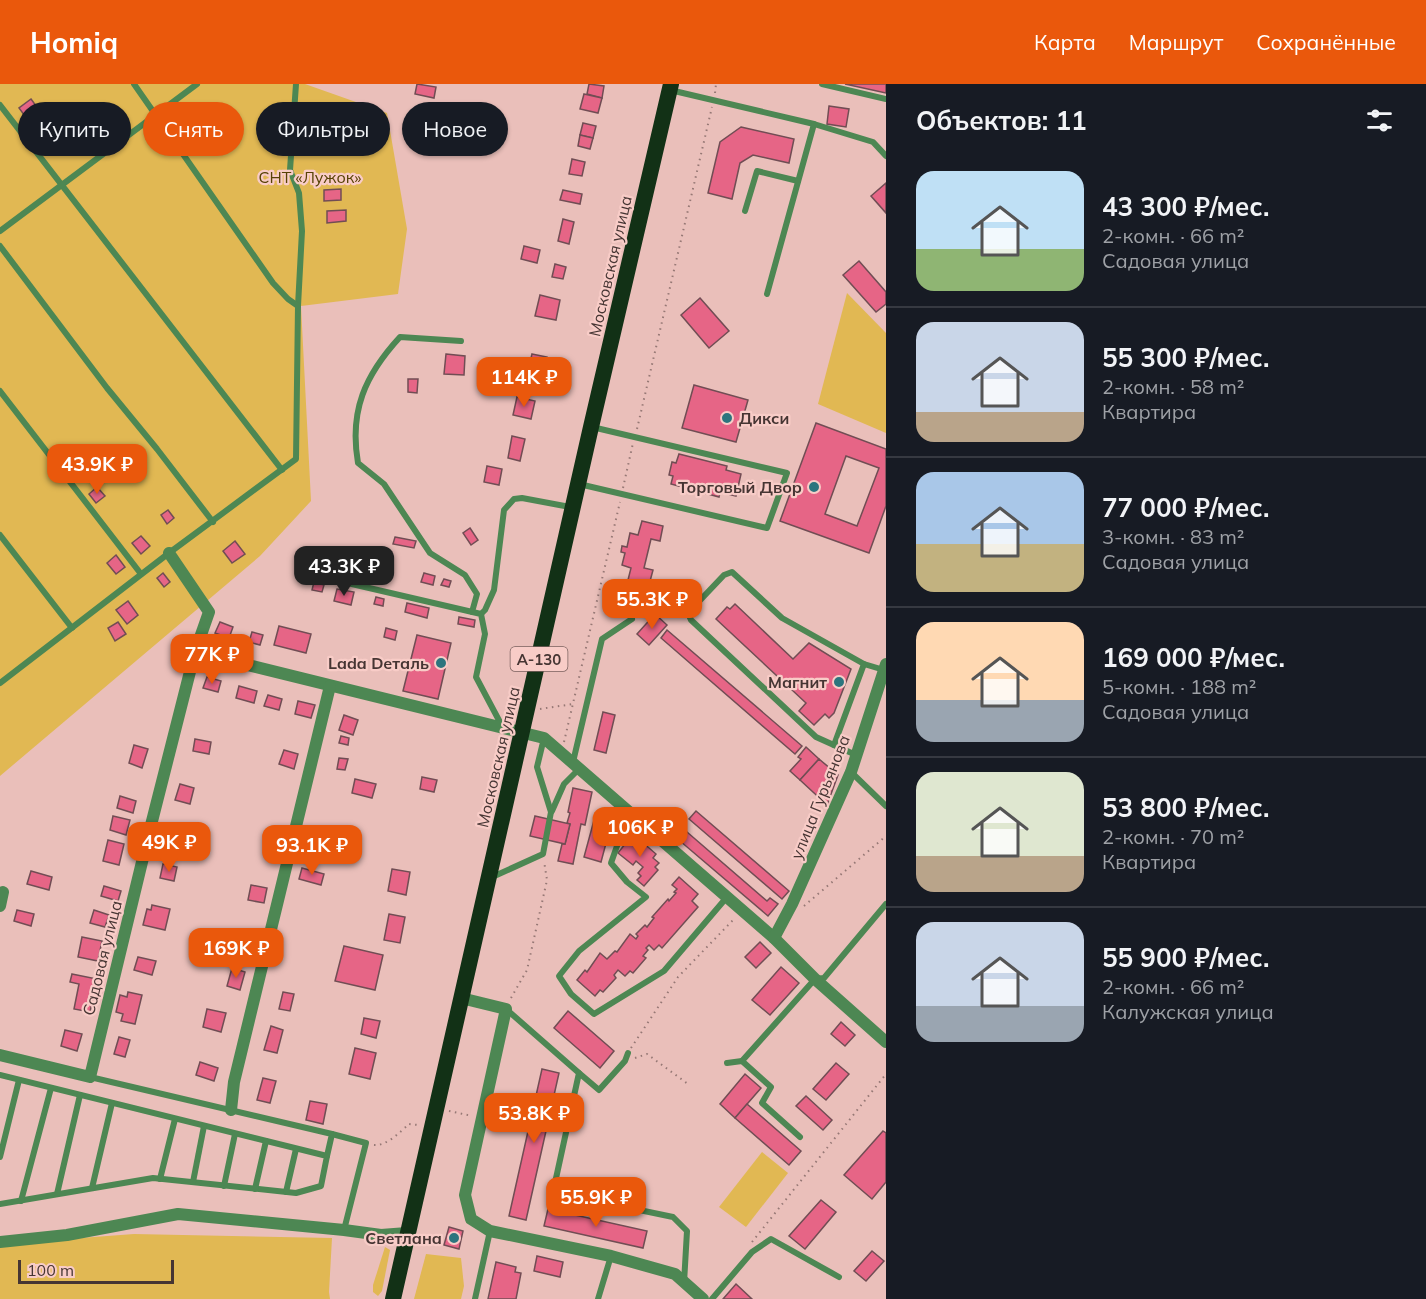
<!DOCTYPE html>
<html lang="ru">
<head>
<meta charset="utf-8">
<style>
  :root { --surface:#171b24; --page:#20242c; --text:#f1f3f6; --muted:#9ea1a6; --line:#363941; --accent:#ea580c }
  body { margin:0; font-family:Mulish,sans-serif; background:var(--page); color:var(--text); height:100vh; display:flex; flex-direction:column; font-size:22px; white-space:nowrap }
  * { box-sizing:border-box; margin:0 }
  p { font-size:20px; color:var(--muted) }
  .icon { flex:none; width:33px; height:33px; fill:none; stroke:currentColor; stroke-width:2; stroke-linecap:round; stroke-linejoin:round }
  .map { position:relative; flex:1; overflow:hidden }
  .sheet { display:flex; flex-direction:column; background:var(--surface); width:540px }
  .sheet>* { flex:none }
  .hud { position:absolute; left:18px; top:18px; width:570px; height:54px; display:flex; gap:12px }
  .scale { position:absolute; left:18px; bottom:15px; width:156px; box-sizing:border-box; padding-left:6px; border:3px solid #463533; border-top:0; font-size:16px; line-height:21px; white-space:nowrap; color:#463533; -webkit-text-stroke:4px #f8ccc7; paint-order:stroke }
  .price { position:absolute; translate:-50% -51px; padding:0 14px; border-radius:12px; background:var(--accent); color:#fff; font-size:20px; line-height:39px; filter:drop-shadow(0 2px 3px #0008) }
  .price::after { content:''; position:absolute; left:50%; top:36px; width:18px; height:14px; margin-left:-9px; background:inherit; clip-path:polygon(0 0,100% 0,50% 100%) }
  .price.on { background:#222; color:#fff }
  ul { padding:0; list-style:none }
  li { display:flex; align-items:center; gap:18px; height:150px; padding:0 30px }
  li+li { border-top:2px solid var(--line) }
  li span { display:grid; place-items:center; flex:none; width:168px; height:120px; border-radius:18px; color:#555 }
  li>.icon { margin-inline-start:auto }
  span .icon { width:72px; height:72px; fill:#fffc; stroke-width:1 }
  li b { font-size:26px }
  h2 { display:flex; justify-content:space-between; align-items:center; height:72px; padding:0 30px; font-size:26px }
  .chip { padding:0 21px; border-radius:27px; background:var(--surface); box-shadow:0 2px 4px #0004; font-size:21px; line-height:54px }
  .chip.on { background:var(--accent); color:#fff }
  header { display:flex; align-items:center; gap:36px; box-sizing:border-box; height:84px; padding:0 30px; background:var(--accent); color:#fff }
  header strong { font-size:28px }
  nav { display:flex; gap:33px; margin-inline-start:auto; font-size:21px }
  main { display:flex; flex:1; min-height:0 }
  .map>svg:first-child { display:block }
  .green { fill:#e1b853 }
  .building { fill:#e66586; stroke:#714d54; stroke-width:1.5; fill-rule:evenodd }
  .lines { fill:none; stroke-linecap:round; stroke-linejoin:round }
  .path { stroke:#967875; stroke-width:2; stroke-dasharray:1.5 4.5; stroke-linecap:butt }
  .service { stroke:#4d8753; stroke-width:6 }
  .minor { stroke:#4d8753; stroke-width:12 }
  .trunk { stroke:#123116; stroke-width:16 }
  .poi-dot { fill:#2c757e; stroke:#f8ccc7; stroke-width:2 }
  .labels { text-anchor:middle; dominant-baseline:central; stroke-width:4.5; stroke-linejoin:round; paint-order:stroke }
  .shield { fill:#f8ccc7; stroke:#7b625f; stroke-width:1.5 }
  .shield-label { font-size:15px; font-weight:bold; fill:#463533 }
  .park-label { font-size:16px; fill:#574206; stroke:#f8ccc7 }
  .street-label { font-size:16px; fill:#463533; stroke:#f8ccc7 }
  .poi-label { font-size:16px; font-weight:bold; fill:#463533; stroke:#f8ccc7; text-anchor:end }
</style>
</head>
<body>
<header>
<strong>Homiq</strong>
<nav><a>Карта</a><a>Маршрут</a><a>Сохранённые</a></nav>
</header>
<main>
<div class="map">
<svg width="886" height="1215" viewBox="0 0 886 1215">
  <rect width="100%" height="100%" fill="#eabfba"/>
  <g class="green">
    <polygon points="0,0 305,0 387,29 407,145 398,210 301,222 311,417 260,472 0,692"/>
    <polygon points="847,209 886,249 886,349 818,320"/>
    <polygon points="762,1068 788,1089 746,1143 719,1123"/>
    <polygon points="134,1150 332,1154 329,1208 330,1215 0,1215 0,1160"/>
    <polygon points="385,1163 390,1166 382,1207 378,1212 373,1208 373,1201"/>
    <polygon points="426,1170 461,1174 464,1202 461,1215 414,1215"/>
  </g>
  <g class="building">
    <polygon points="417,0 436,3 434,14 415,10"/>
    <polygon points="589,0 604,2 602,14 587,10"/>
    <polygon points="845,0 886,0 886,9"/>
    <polygon points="584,10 602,14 598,29 580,25"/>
    <polygon points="31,15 42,30 30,39 19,24"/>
    <polygon points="829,22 849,25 846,43 827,40"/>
    <polygon points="318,24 331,25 331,34 318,34"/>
    <polygon points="583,39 596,42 593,54 580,51"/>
    <polygon points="741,43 794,55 789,79 753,71 740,79 732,115 708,109 720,58"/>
    <polygon points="580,51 593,54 590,65 578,62"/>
    <polygon points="360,54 361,61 348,62 348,55"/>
    <polygon points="572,75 585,78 582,92 569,90"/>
    <polygon points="886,99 886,129 871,112"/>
    <polygon points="341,105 341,116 324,117 324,106"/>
    <polygon points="563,106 582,110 580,120 560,116"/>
    <polygon points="346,126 346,137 327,139 327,127"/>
    <polygon points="563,135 574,138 569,160 558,157"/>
    <polygon points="524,162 540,166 537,179 521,175"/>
    <polygon points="859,177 886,208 886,220 876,228 843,191"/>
    <polygon points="555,180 566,183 563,195 552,193"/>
    <polygon points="540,211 560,216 556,236 535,232"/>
    <polygon points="700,214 729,247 709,264 681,231"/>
    <polygon points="446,270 465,272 464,291 444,290"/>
    <polygon points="532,270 547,273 542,295 527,291"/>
    <polygon points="408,295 418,295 417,309 408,308"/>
    <polygon points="694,301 748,316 736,358 682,344"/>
    <polygon points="517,313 535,317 531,335 513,331"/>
    <path d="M 816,339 L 886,365 L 886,422 L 869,469 L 780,437 ZM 846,372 L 879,384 L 857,442 L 825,430 Z"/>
    <polygon points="512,352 525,355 520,377 508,374"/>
    <polygon points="679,370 727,382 726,386 741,390 736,412 720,408 719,413 671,400 673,392 669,391 672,378 676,379"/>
    <polygon points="487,382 502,385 499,401 484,398"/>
    <polygon points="97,403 105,412 96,419 89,410"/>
    <polygon points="168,426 174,434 167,440 161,431"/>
    <polygon points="642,437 663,442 660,457 651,455 644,484 653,486 649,501 628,496 631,484 622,481 625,469 621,468 622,462 627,463 630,449 638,451"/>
    <polygon points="470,444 478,456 471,461 463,449"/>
    <polygon points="141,452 150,462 141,470 132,459"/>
    <polygon points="395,453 416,457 414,464 393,460"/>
    <polygon points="235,457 245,470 232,479 223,467"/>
    <polygon points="116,471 125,483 116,490 107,479"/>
    <polygon points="349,474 358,477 354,492 345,490"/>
    <polygon points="163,489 170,498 164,503 157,494"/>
    <polygon points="424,489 435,492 433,501 421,498"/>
    <polygon points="444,495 451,497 449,503 441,501"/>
    <polygon points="314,498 324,501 322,508 312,506"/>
    <polygon points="337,505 354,508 351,521 334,517"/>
    <polygon points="376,513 384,515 383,522 374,520"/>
    <polygon points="128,517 138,531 127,540 116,526"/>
    <polygon points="407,519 429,524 427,534 405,528"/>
    <polygon points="735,520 793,575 809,559 851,585 834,629 829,634 825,630 814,641 799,627 806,619 716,535 727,523 730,525"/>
    <polygon points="655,530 667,541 649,561 637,550"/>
    <polygon points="459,533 475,536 474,543 458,540"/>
    <polygon points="118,538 126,550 115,557 108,544"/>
    <polygon points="220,538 233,543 229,554 215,549"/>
    <polygon points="279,542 311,550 306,569 274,561"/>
    <polygon points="386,544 397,547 395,556 384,553"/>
    <polygon points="667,546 802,662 795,670 661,554"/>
    <polygon points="252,548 263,551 260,561 249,558"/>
    <polygon points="417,551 451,559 438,615 403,607"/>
    <polygon points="207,593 221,597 218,608 203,604"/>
    <polygon points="239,602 257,607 254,619 236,614"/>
    <polygon points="268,611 282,615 279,626 264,622"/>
    <polygon points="298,617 315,621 311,634 295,630"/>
    <polygon points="603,628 615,631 606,669 594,666"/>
    <polygon points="344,631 358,636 353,651 339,646"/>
    <polygon points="341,652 349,654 348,661 339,659"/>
    <polygon points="195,655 211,658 209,670 193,667"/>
    <polygon points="134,661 148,665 142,684 129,679"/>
    <polygon points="806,663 819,675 800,696 790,687 801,675 798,673"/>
    <polygon points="284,666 298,670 294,685 279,680"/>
    <polygon points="339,674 348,675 345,686 337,685"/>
    <polygon points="819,675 838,691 827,721 800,696"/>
    <polygon points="422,693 437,696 434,708 420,705"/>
    <polygon points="355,695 376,700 372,714 352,709"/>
    <polygon points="180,700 194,704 190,720 175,716"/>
    <polygon points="573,704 592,708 585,741 581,740 573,780 558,777 562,760 565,760 570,740 567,739 570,729 568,728"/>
    <polygon points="120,712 136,717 133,729 117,724"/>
    <polygon points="696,727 789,807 782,815 689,735"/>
    <polygon points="596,729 613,733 601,778 584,773"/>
    <polygon points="113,732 130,736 126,751 110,746"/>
    <polygon points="535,732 570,740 565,760 530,752"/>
    <polygon points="174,741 189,745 184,766 169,762"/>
    <polygon points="687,748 767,817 770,814 778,820 768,832 680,757"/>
    <polygon points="633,750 656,770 653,774 659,779 655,783 658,786 644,802 637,796 641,792 638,789 643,783 636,777 633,781 618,769"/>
    <polygon points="108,756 124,760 119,781 103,777"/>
    <polygon points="163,780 177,783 174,797 160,794"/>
    <polygon points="302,784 324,790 321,801 299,795"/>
    <polygon points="392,785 410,788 406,811 388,807"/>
    <polygon points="31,787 52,793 49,806 27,800"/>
    <polygon points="679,793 698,810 692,817 698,823 662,864 659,861 654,866 649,861 646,864 648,866 643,872 646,874 633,889 630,887 625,892 618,886 614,891 616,894 603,908 600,906 595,912 577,896 585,886 587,888 600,869 607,875 615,867 617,868 630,850 636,855 638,852 636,850 645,841 647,843 654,834 652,833 668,815 669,817 676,809 674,808 677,805 672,801"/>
    <polygon points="251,801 267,804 264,819 248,816"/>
    <polygon points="104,802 121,807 118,817 101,812"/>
    <polygon points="152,821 170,825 165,846 143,841 147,825 151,826"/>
    <polygon points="17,826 34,830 31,842 14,837"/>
    <polygon points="94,826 109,831 105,843 90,839"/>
    <polygon points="389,830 405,833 400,859 384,856"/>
    <polygon points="237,850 254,853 251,869 233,865"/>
    <polygon points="82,853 102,857 98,877 78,873"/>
    <polygon points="760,858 771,869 756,884 745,873"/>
    <polygon points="344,862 383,871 375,906 335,897"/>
    <polygon points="138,873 156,877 152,891 134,886"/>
    <polygon points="781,883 799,899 770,931 752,916"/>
    <polygon points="232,884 245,888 240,906 227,902"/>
    <polygon points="72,890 97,895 90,928 74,925 79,900 70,898"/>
    <polygon points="128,908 142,911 135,940 121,937 123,930 116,928 120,911 127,913"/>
    <polygon points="283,908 294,910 290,927 279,925"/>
    <polygon points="207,925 226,929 221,948 203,943"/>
    <polygon points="568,927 614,967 600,984 554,944"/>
    <polygon points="364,934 380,937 376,954 361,950"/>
    <polygon points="841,938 855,951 845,962 831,950"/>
    <polygon points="271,942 283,946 277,969 264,966"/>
    <polygon points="65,946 82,950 77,967 61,962"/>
    <polygon points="119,953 130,956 125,973 114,970"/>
    <polygon points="355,964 376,969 370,995 349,990"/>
    <polygon points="200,978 218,984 214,997 196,991"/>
    <polygon points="836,979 849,990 826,1016 813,1005"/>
    <polygon points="542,985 559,989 526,1136 509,1132"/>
    <polygon points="745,990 761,1004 735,1034 720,1020"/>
    <polygon points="263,994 276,997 270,1019 257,1016"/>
    <polygon points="806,1012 832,1036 823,1046 796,1022"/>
    <polygon points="310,1017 327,1020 323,1040 306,1036"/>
    <polygon points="747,1020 801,1067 789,1081 735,1034"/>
    <polygon points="883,1047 886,1049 886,1098 872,1115 844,1091"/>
    <polygon points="821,1116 836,1128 805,1165 789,1152"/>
    <polygon points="548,1125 647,1147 643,1164 544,1142"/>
    <polygon points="449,1143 463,1147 459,1165 444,1161"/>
    <polygon points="872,1167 884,1177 866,1197 854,1187"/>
    <polygon points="537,1172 563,1178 560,1193 534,1187"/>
    <polygon points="496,1178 516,1183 515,1188 521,1189 516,1215 488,1215"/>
    <polygon points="736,1200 752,1215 723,1215"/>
  </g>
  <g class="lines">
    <g class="path">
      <polyline points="715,9 716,0"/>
      <polyline points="637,345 712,23"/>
      <polyline points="623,404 633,359"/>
      <polyline points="540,625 573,620"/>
      <polyline points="564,658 620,418"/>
      <polyline points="804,822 886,752"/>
      <polyline points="511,914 527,886 547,796 544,777"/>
      <polyline points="631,964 678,893 734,835"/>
      <polyline points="635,974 647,970 688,1000"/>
      <polyline points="449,1027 472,1032"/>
      <path d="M 374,1061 C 387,1062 400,1048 409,1040 L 418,1041"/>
      <polyline points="752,1158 886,990"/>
    </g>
    <g class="service">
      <polyline points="296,0 290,86 299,109 302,147 298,222"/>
      <polyline points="822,0 886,15"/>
      <polyline points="670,6 814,40 873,58 886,72"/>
      <polyline points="0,21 282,386"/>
      <polyline points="745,127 757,87 798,97"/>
      <polyline points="0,147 197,0"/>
      <polyline points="0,162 107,304 157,365 213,438"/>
      <polyline points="767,210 814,40"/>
      <path d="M 461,257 L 400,253 C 365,291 349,327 358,379 L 384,400 L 430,469 L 465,491 L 477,510 L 472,528"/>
      <polyline points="0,307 141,490"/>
      <polyline points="579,400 767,444 787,389 592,343"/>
      <polyline points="0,451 72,544"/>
      <polyline points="326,494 481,530 485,550 476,593 502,642"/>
      <polyline points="481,530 485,526 494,506 504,426 514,415 522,414 570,423"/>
      <polyline points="0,599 169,469 296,375 298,222 288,215 273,199 134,0"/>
      <polyline points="834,661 864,580"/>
      <polyline points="856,671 816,653 691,536 688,529 724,491 732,488 782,534 864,580 884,586"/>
      <polyline points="573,678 602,555 632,535"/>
      <polyline points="851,688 886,722"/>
      <polyline points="552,727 564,700 580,684"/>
      <polyline points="629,728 611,779 627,798 646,813 579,867 559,892 571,910 594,930 664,887 727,813"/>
      <polyline points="490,794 543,770 551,728 537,683 544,654"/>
      <polyline points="506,925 579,989 553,1108 673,1133 687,1147 684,1199"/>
      <polyline points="727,979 742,977"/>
      <polyline points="579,989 599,1006 625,977 628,969"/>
      <polyline points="0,991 327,1072 321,1102 296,1109 153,1094 0,1120"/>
      <polyline points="90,993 332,1050 327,1072"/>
      <polyline points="332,1050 366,1059 344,1146"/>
      <polyline points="800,1053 762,1019 771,1003 742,977 815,895 824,894 886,820"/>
      <polyline points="0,1073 19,996"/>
      <polyline points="160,1095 175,1035"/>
      <polyline points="193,1098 204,1042"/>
      <polyline points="224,1102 235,1050"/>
      <polyline points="92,1104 112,1019"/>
      <polyline points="255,1105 266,1057"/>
      <polyline points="286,1108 296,1065"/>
      <polyline points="57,1110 80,1011"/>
      <polyline points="21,1117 51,1004"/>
      <polyline points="475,1215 490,1147"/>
      <polyline points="598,1215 611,1172"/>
      <polyline points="712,1215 752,1168 771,1155 839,1193"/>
    </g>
    <g class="minor">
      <polyline points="169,469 209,528 195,568 544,654 774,854 815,895 886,958"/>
      <polyline points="0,822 3,808"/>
      <polyline points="774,854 792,820 851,688 886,580"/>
      <polyline points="461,914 506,925 465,1111 471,1135 490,1147 611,1172 675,1190 703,1215"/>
      <polyline points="0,971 90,993 149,749 195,568"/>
      <polyline points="231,1026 234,998 330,602"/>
      <polyline points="0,1158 67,1151 178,1130 344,1146 381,1151 407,1149"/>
    </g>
    <polyline class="trunk" points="393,1215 591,343 671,0"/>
  </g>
  <g class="poi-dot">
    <circle cx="727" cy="334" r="6"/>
    <circle cx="814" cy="403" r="6"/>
    <circle cx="441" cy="579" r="6"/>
    <circle cx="839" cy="598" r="6"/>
    <circle cx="454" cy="1154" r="6"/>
  </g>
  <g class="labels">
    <rect class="shield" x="510.5" y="563" width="57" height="24" rx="4.5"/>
    <g class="shield-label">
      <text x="539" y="575">А-130</text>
    </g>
    <g class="park-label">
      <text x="310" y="93">СНТ «Лужок»</text>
    </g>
    <g class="street-label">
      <text transform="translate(610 182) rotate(-77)">Московская улица</text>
      <text transform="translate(498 673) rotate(-77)">Московская улица</text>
      <text transform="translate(820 713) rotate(-68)">улица Гурьянова</text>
      <text transform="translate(102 874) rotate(-76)">Садовая улица</text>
    </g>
    <g class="poi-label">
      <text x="739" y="334" text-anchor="start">Дикси</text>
      <text x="802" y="403">Торговый Двор</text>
      <text x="429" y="579">Lada Dеталь</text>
      <text x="827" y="598">Магнит</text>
      <text x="442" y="1154">Светлана</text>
    </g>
  </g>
</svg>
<div class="scale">100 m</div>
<b class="price" style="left:524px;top:324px">114K ₽</b>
<b class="price" style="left:97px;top:411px">43.9K ₽</b>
<b class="price on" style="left:344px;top:513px">43.3K ₽</b>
<b class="price" style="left:652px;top:546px">55.3K ₽</b>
<b class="price" style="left:212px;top:601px">77K ₽</b>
<b class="price" style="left:640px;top:774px">106K ₽</b>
<b class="price" style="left:169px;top:789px">49K ₽</b>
<b class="price" style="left:312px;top:792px">93.1K ₽</b>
<b class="price" style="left:236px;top:895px">169K ₽</b>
<b class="price" style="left:534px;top:1060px">53.8K ₽</b>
<b class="price" style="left:596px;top:1144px">55.9K ₽</b>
<div class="hud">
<a class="chip">Купить</a>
<a class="chip on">Снять</a>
<a class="chip">Фильтры</a>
<a class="chip">Новое</a>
</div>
</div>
<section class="sheet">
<h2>Объектов: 11<svg class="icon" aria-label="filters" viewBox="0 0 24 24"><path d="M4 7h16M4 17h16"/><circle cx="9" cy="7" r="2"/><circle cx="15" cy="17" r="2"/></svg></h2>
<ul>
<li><span style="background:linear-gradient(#bfe0f5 65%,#8fb573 0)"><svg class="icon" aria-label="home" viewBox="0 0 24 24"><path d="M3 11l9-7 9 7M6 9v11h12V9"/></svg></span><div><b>43 300 ₽/мес.</b><p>2-комн. · 66 m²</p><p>Садовая улица</p></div></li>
<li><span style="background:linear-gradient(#c9d6e8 75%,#b9a48a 0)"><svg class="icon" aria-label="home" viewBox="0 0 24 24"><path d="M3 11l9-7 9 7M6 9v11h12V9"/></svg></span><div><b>55 300 ₽/мес.</b><p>2-комн. · 58 m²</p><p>Квартира</p></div></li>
<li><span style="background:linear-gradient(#a9c7e8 60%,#c2b280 0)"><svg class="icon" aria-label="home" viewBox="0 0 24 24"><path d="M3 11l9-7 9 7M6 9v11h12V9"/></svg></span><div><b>77 000 ₽/мес.</b><p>3-комн. · 83 m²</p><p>Садовая улица</p></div></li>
<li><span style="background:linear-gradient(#ffd9b3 65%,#9aa5b1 0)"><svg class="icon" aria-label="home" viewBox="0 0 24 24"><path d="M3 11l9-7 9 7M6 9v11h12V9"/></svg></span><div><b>169 000 ₽/мес.</b><p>5-комн. · 188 m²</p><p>Садовая улица</p></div></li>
<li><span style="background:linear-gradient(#dfe7d0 70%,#b9a48a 0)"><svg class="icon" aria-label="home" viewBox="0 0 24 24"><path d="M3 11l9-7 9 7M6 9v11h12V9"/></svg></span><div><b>53 800 ₽/мес.</b><p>2-комн. · 70 m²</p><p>Квартира</p></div></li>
<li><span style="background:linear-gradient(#c9d6e8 70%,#9aa5b1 0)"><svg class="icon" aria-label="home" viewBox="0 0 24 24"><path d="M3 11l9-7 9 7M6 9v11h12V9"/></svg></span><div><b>55 900 ₽/мес.</b><p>2-комн. · 66 m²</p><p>Калужская улица</p></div></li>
</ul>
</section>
</main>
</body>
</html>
